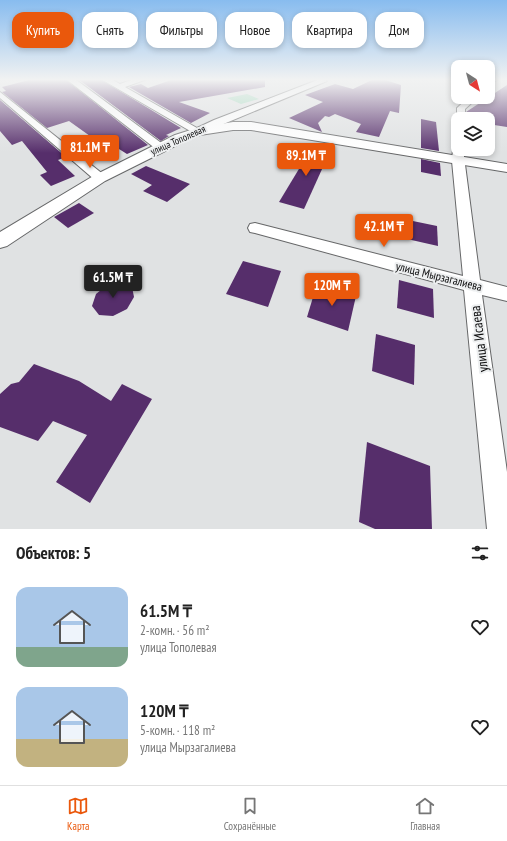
<!DOCTYPE html>
<html lang="ru">
<head>
<meta charset="utf-8">
<style>
  :root { --surface:#fff; --page:#f2f2f2; --text:#222; --muted:#767676; --line:#e0e0e0; --accent:#ea580c }
  body { margin:0; font-family:"PT Sans Narrow",sans-serif; background:var(--page); color:var(--text); height:100vh; display:flex; flex-direction:column; font-size:15px; white-space:nowrap }
  * { box-sizing:border-box; margin:0 }
  p { font-size:13px; color:var(--muted) }
  .icon { flex:none; width:22px; height:22px; fill:none; stroke:currentColor; stroke-width:2; stroke-linecap:round; stroke-linejoin:round }
  .map { position:relative; height:529px; overflow:hidden }
  .side { display:flex; flex-direction:column; background:var(--surface); flex:1 }
  .side>* { flex:none }
  .top-card { position:absolute; left:12px; top:12px; width:483px; height:36px; display:flex; gap:8px }
  .needle { width:26px; rotate:144deg }
  .tools { position:absolute; left:451px; top:60px; display:grid; gap:8px }
  .tools a { display:grid; place-items:center; width:44px; height:44px; border-radius:8px; background:var(--surface); box-shadow:0 2px 6px #0003; font-size:20px }
  .price { position:absolute; translate:-50% -34px; padding:0 9px; border-radius:4px; background:var(--accent); color:#fff; font-size:13px; line-height:26px; filter:drop-shadow(0 1px 2px #0008) }
  .price::after { content:''; position:absolute; left:50%; top:24px; width:12px; height:9px; margin-left:-6px; background:inherit; clip-path:polygon(0 0,100% 0,50% 100%) }
  .price.on { background:#222; color:#fff }
  ul { padding:0; list-style:none }
  li { display:flex; align-items:center; gap:12px; height:100px; padding:0 16px }
  li span { display:grid; place-items:center; flex:none; width:112px; height:80px; border-radius:12px; color:#555 }
  li>.icon { margin-inline-start:auto }
  span .icon { width:48px; height:48px; fill:#fffc; stroke-width:1 }
  li b { font-size:17px }
  h2 { display:flex; justify-content:space-between; align-items:center; height:48px; padding:0 16px; font-size:17px }
  .chip { padding:0 14px; border-radius:12px; background:var(--surface); box-shadow:0 2px 6px #0003; font-size:14px; line-height:36px }
  .chip.on { background:var(--accent); color:#fff }
  .tab-bar { display:flex; justify-content:space-around; align-items:center; height:56px; border-top:1px solid var(--line); background:var(--surface); font-size:11px; color:var(--muted) }
  .tab-bar a { display:grid; justify-items:center; gap:2px }
  .tab-bar .on { color:var(--accent) }
  .map>svg:first-child { display:block }
  .green { fill:#9dd8b9 }
  .building { fill:#562e6b }
  .lines { fill:none; stroke-linecap:round; stroke-linejoin:round }
  .minor-casing { stroke:#666768; stroke-width:2 }
  .tertiary-casing { stroke:#666768; stroke-width:2 }
  .minor { fill:#fff; fill-rule:evenodd }
  .tertiary { fill:#fff; fill-rule:evenodd }
  .labels { text-anchor:middle; dominant-baseline:central; stroke-width:4; stroke-linejoin:round; paint-order:stroke }
  .far-street-label { font-size:10px; fill:#0e0e0f; stroke:#edeff0 }
  .street-label { font-size:12px; fill:#0e0e0f; stroke:#edeff0 }
  .near-street-label { font-size:14px; fill:#0e0e0f; stroke:#edeff0 }
</style>
</head>
<body>
<div class="map">
<svg width="507" height="529" viewBox="0 0 507 529">
  <rect width="100%" height="100%" fill="#e0e2e3"/>
  <polygon class="green" points="247,94 259,99 241,104 227,98"/>
  <g class="building">
    <polygon points="33,79 65,79 148,145 127,154 103,139 97,141 69,121 47,128 2,92 6,91 2,87"/>
    <polygon points="78,79 100,79 181,128 166,135 169,136 161,141"/>
    <polygon points="174,79 265,79 265,87 179,102 210,113 191,123 129,87 141,84 148,88"/>
    <polygon points="374,79 382,79 401,85 399,113 390,111 379,137 356,132 361,124 335,114 329,117 325,116 318,123 322,132 289,118 323,102 305,95 335,84 353,89"/>
    <polygon points="507,85 507,127 488,124 488,119 466,119 466,112"/>
    <polygon points="0,100 66,157 58,160 75,176 51,186 40,175 47,172 22,141 12,145 0,131"/>
    <polygon points="421,119 436,122 439,151 421,148"/>
    <polygon points="314,144 332,147 304,209 279,202"/>
    <polygon points="421,159 440,163 441,176 421,172"/>
    <polygon points="146,166 190,184 167,202 143,191 152,185 131,174"/>
    <polygon points="79,203 94,213 68,228 54,217"/>
    <polygon points="408,220 437,226 438,246 407,239"/>
    <polygon points="243,261 281,271 268,307 226,294"/>
    <polygon points="399,280 433,289 434,318 397,308"/>
    <polygon points="121,282 132,287 134,297 127,309 113,316 99,315 92,306 96,294 107,285"/>
    <polygon points="317,284 356,296 348,331 307,317"/>
    <polygon points="376,334 415,345 414,385 372,371"/>
    <polygon points="34,364 79,381 111,401 122,384 152,399 90,503 56,482 87,435 53,421 38,441 0,427 0,394 11,384 19,382"/>
    <polygon points="367,442 430,466 432,529 375,529 359,522"/>
  </g>
  <g class="lines">
    <g class="minor-casing">
      <g id="minor">
        <polygon points="66,79 75,79 164,145 165,147 164,149 156,149"/>
        <polygon points="101,79 111,79 120,84 134,79 147,79 125,87 197,128 214,120 320,79 327,81 197,135"/>
        <polygon points="489,79 498,79 488,87"/>
        <polygon points="0,92 104,175 106,178 104,181 96,181 0,98"/>
        <polygon points="469,97 478,97 465,109 465,119 458,119 457,121 457,108"/>
        <polygon points="458,146 458,149 463,149 480,280 507,287 507,301 482,295 507,472 507,529 487,529 464,290 255,233 250,232 248,228 250,224 255,223 463,276 452,161 453,149"/>
      </g>
    </g>
    <g class="tertiary-casing">
      <polygon id="tertiary" points="233,122 251,122 507,164 507,172 251,130 233,130 200,135 185,141 105,181 7,246 0,248 0,232 95,175 175,135 197,128"/>
    </g>
    <use href="#minor" class="minor"/>
    <use href="#tertiary" class="tertiary"/>
  </g>
  <linearGradient id="sky" x2="0" y2="1"><stop stop-color="#88bcef"/><stop offset="0.52" stop-color="#f1f2f2"/><stop offset="1" stop-color="#f1f2f2" stop-opacity="0"/></linearGradient>
  <rect width="507" height="153" fill="url(#sky)"/>
  <g class="labels">
    <g class="far-street-label">
      <text transform="translate(178 140) rotate(-24)">улица Тополевая</text>
    </g>
    <g class="street-label">
      <text transform="translate(439 276) rotate(14)">улица Мырзагалиева</text>
    </g>
    <g class="near-street-label">
      <text transform="translate(479 339) rotate(-97)">улица Исаева</text>
    </g>
  </g>
</svg>
<div class="tools">
<a><svg class="needle" viewBox="-14 -14 28 28"><path d="M0-13l5 13h-10z" fill="#e53935"/><path d="M0 13l5-13h-10z" fill="#767676"/></svg></a>
<a><svg class="icon" aria-label="layers" viewBox="0 0 24 24"><path d="M12 4l9 5-9 5-9-5zM3 14l9 5 9-5"/></svg></a>
</div>
<b class="price" style="left:90px;top:169px">81.1M ₸</b>
<b class="price" style="left:306px;top:177px">89.1M ₸</b>
<b class="price" style="left:384px;top:248px">42.1M ₸</b>
<b class="price on" style="left:113px;top:299px">61.5M ₸</b>
<b class="price" style="left:332px;top:307px">120M ₸</b>
<div class="top-card">
<a class="chip on">Купить</a>
<a class="chip">Снять</a>
<a class="chip">Фильтры</a>
<a class="chip">Новое</a>
<a class="chip">Квартира</a>
<a class="chip">Дом</a>
</div>
</div>
<section class="side">
<h2>Объектов: 5<svg class="icon" aria-label="filters" viewBox="0 0 24 24"><path d="M4 7h16M4 17h16"/><circle cx="9" cy="7" r="2"/><circle cx="15" cy="17" r="2"/></svg></h2>
<ul>
<li><span style="background:linear-gradient(#a9c7e8 75%,#7fa58c 0)"><svg class="icon" aria-label="home" viewBox="0 0 24 24"><path d="M3 11l9-7 9 7M6 9v11h12V9"/></svg></span><div><b>61.5M ₸</b><p>2-комн. · 56 m²</p><p>улица Тополевая</p></div><svg class="icon" aria-label="heart" viewBox="0 0 24 24"><path d="M12 20l-8-8c-3-5 5-10 8-4 3-6 11-1 8 4z"/></svg></li>
<li><span style="background:linear-gradient(#a9c7e8 65%,#c2b280 0)"><svg class="icon" aria-label="home" viewBox="0 0 24 24"><path d="M3 11l9-7 9 7M6 9v11h12V9"/></svg></span><div><b>120M ₸</b><p>5-комн. · 118 m²</p><p>улица Мырзагалиева</p></div><svg class="icon" aria-label="heart" viewBox="0 0 24 24"><path d="M12 20l-8-8c-3-5 5-10 8-4 3-6 11-1 8 4z"/></svg></li>
</ul>
</section>
<nav class="tab-bar">
<a class="on"><svg class="icon" aria-label="map" viewBox="0 0 24 24"><path d="M3 6l6-2 6 2 6-2v14l-6 2-6-2-6 2zM9 4v14M15 6v14"/></svg>Карта</a>
<a><svg class="icon" aria-label="saved" viewBox="0 0 24 24"><path d="M7 4h10v16l-5-4-5 4z"/></svg>Сохранённые</a>
<a><svg class="icon" aria-label="home" viewBox="0 0 24 24"><path d="M3 11l9-7 9 7M6 9v11h12V9"/></svg>Главная</a>
</nav>
</body>
</html>
